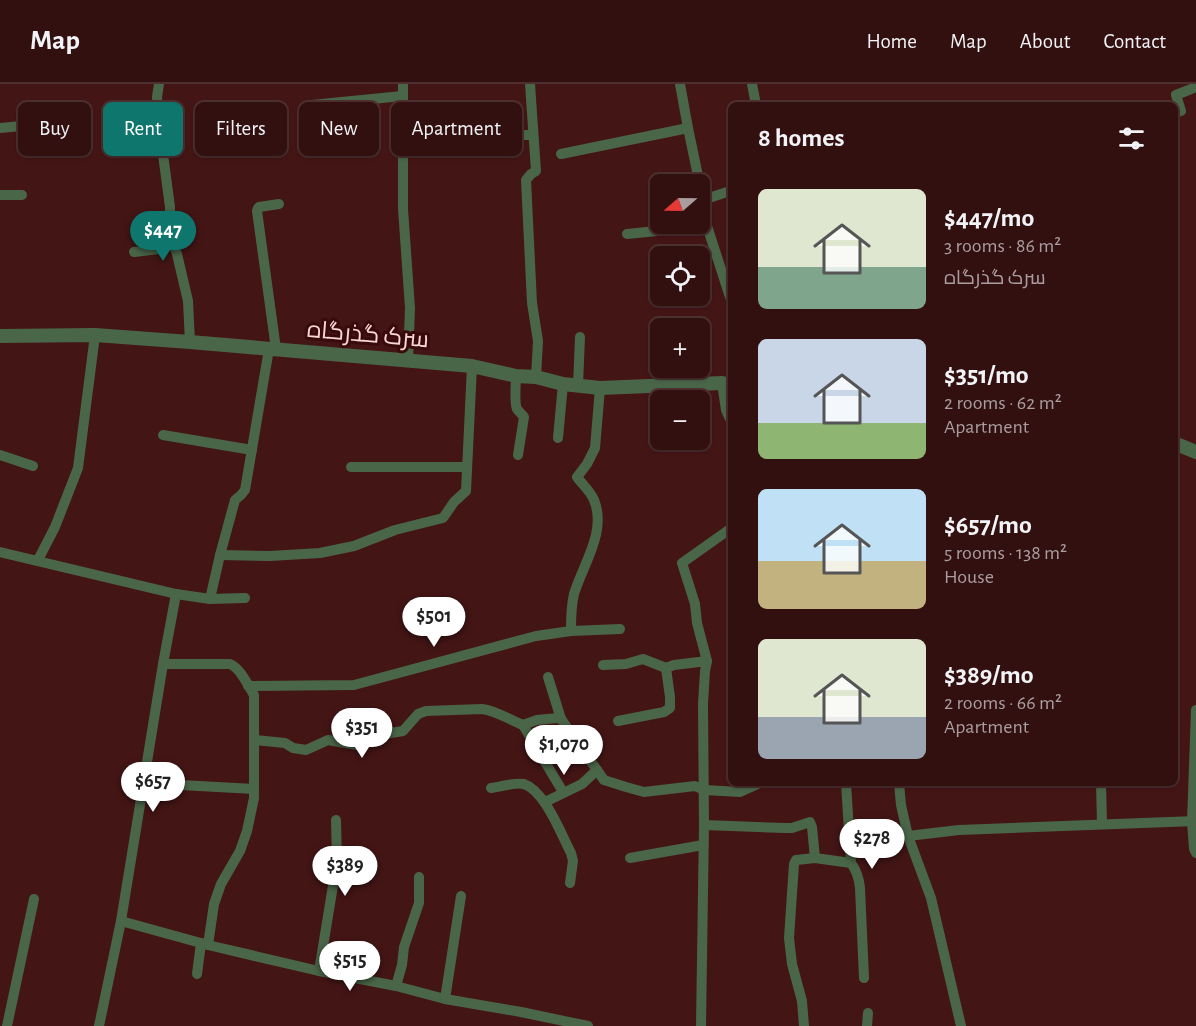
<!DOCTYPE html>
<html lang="en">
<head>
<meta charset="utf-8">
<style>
  :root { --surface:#331010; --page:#3b1919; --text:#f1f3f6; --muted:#a99d9f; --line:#4e3030; --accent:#0f766e }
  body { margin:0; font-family:"Alegreya Sans",Cairo,sans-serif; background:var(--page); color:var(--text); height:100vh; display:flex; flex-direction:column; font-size:22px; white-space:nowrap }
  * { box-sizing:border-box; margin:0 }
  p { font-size:20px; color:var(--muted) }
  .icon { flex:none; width:33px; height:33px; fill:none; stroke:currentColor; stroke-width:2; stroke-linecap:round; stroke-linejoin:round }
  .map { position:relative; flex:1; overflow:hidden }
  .side { position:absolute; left:728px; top:18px; width:450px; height:684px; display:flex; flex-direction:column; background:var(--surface); border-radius:9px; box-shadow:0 2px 4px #0004,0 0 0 2px var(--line) }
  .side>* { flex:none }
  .banner { position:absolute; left:18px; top:18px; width:570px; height:54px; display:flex; gap:12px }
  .needle { width:39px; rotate:250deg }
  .buttons { position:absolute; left:650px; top:90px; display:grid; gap:12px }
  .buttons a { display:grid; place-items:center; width:60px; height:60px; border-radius:9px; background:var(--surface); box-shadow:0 2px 4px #0004,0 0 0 2px var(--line); font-size:30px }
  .price { position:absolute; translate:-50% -51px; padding:0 14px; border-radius:21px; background:#fff; color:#222; font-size:20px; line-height:39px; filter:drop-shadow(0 2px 3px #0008) }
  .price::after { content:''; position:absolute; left:50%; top:36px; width:18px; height:14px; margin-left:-9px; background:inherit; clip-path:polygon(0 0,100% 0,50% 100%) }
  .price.current { background:var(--accent); color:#fff }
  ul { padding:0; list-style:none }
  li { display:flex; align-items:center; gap:18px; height:150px; padding:0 30px }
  li span { display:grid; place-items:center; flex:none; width:168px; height:120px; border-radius:9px; color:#555 }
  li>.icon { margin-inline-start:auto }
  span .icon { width:72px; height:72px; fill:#fffc; stroke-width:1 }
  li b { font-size:26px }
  h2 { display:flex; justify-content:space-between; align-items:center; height:72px; padding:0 30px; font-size:26px }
  .tag { padding:0 21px; border-radius:9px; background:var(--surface); box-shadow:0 2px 4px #0004,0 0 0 2px var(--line); font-size:21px; line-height:54px }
  .tag.current { background:var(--accent); color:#fff }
  header { display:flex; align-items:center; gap:36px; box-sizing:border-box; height:84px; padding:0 30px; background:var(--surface); border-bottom:2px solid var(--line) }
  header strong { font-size:28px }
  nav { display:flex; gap:33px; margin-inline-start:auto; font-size:21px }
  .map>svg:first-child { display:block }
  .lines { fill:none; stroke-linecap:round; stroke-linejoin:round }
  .minor { stroke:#4a6648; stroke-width:10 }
  .tertiary { stroke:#4a6648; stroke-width:14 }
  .labels { text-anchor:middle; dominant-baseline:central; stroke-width:6; stroke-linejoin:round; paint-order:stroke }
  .street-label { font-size:24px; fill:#f8d7d4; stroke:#390a0c }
</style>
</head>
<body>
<header>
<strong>Map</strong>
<nav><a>Home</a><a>Map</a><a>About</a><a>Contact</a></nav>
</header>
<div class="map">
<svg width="1196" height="942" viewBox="0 0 1196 942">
  <rect width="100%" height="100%" fill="#441515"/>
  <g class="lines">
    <g class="minor">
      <polyline points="159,0 157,13 162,63 170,123 169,150 177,170 188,217 190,258"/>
      <polyline points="403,0 403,125 410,224 408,277"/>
      <polyline points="530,0 536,87 531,90 526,96 532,219 538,257 536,293"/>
      <polyline points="680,0 688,44 703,116 707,142 730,213"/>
      <polyline points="752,0 756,21"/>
      <polyline points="312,21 402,12"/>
      <polyline points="1174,29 1181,27 1176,11 1196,3"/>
      <polyline points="0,44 43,40"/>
      <polyline points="482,51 533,51"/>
      <polyline points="561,70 688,44"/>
      <polyline points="0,111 22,111"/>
      <polyline points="703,116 730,107"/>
      <polyline points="627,150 707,142"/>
      <polyline points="134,168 159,165 169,150"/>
      <polyline points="276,265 257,127 258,124 259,123 279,120"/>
      <path d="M 516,292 C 516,299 514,319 517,325 C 519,328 522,330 524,333 L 518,371"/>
      <polyline points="722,299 726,326 730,335"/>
      <polyline points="578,301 580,253"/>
      <polyline points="163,351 252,366"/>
      <polyline points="558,354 563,300"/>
      <polyline points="0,371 33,382"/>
      <polyline points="351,383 466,383"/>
      <polyline points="0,468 176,510 210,515 245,514"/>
      <polyline points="220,471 270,472 320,469 354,462 395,446 443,434 454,418 466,407 472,282"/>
      <polyline points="38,476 55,443 78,384 95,251"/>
      <polyline points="210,515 220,471 235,416 241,411 245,406 269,265"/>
      <path d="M 571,547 C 571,535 571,522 574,510 C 583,480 607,448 594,416 C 591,408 582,400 577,393 L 587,380 L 595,364 L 600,304"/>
      <path d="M 163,580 L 230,580 C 241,585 247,600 254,611 L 254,714 L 247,747 L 240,767 L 221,800 L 214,820 L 208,861"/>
      <polyline points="603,581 626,580 643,575 666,584"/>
      <polyline points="548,593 561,635"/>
      <polyline points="248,602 354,601 536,552 571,547 620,545"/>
      <polyline points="1196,626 1192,738 1194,765 1196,769"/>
      <polyline points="618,637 664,628 670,624 670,613 666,584 674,581 707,577"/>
      <polyline points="523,641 537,636 558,634 561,635 604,696 626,703 644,708 695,702 704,706 740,708 760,699"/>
      <path d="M 255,656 L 285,659 L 293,664 L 306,666 L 328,656 L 357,661 L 385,650 L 403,647 L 418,630 L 426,627 L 482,625 C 497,627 510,636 523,641 L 563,708"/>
      <polyline points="144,699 254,705"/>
      <polyline points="846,699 851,779"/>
      <polyline points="899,699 901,721 908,752 931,814 961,942"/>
      <polyline points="1101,699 1102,740"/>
      <path d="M 491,704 C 500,703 515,698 524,700 C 545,707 561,750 571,769 L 573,777 L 570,799"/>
      <polyline points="545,718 582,700 597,686"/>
      <polyline points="704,741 785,744 792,744 810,738 812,743 815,774"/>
      <polyline points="908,752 959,746 1196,737"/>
      <polyline points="630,774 703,761"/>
      <polyline points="121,837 208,861 319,887 396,902 445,915 521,928 588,942"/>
      <polyline points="319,887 337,777 336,736"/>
      <polyline points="197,890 201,859"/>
      <polyline points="396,902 402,881 404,863 419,819 419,793"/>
      <polyline points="445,915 461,812"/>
      <polyline points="7,942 34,815"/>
      <polyline points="99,942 121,837 163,580 176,510"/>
      <polyline points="701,942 704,741 703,620 705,587 707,577 697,539 695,520 682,479 730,445"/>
      <path d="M 804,942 L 802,917 L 792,880 L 789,854 L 794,780 L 796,776 L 815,774 L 851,779 C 857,787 859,794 860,804 L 864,894"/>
      <polyline points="867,942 868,929"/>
    </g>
    <g class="tertiary">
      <polyline points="0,252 95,251 190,258 472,282 516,292 536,293 563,300 600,304 722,299 730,301"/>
      <polyline points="1174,359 1196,368"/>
    </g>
  </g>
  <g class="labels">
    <g class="street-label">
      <text transform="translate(368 251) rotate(5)">سرک گذرگاه</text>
    </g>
  </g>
</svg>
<div class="buttons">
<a><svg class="needle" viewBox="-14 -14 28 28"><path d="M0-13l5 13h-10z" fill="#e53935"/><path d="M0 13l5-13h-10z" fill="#a99d9f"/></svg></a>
<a><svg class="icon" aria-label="locate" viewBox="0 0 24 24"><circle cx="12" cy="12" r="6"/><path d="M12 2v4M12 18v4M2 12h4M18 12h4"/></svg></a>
<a>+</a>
<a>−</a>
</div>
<b class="price current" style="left:163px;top:178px">$447</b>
<b class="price" style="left:434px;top:564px">$501</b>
<b class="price" style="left:362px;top:675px">$351</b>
<b class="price" style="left:564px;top:692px">$1,070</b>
<b class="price" style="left:153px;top:729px">$657</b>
<b class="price" style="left:872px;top:786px">$278</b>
<b class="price" style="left:345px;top:813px">$389</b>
<b class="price" style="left:350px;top:908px">$515</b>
<div class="banner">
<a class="tag">Buy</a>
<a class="tag current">Rent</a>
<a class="tag">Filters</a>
<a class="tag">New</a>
<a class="tag">Apartment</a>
</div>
<section class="side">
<h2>8 homes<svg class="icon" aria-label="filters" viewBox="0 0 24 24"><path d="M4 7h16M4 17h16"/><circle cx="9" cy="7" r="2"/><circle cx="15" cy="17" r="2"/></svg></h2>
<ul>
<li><span style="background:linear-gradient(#dfe7d0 65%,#7fa58c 0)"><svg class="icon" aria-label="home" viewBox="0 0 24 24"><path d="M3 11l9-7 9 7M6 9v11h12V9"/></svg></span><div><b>$447/mo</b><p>3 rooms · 86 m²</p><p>سرک گذرگاه</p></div></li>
<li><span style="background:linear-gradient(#c9d6e8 70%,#8fb573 0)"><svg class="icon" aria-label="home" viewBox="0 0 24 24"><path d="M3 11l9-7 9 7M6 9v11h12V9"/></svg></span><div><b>$351/mo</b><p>2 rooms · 62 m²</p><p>Apartment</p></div></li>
<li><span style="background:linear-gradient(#bfe0f5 60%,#c2b280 0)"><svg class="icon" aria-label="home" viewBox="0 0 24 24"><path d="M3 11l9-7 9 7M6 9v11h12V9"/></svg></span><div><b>$657/mo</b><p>5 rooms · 138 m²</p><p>House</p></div></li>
<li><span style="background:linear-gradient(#dfe7d0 65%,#9aa5b1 0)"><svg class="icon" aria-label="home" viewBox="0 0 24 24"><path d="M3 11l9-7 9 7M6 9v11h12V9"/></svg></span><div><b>$389/mo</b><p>2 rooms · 66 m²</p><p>Apartment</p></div></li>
</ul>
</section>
</div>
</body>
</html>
